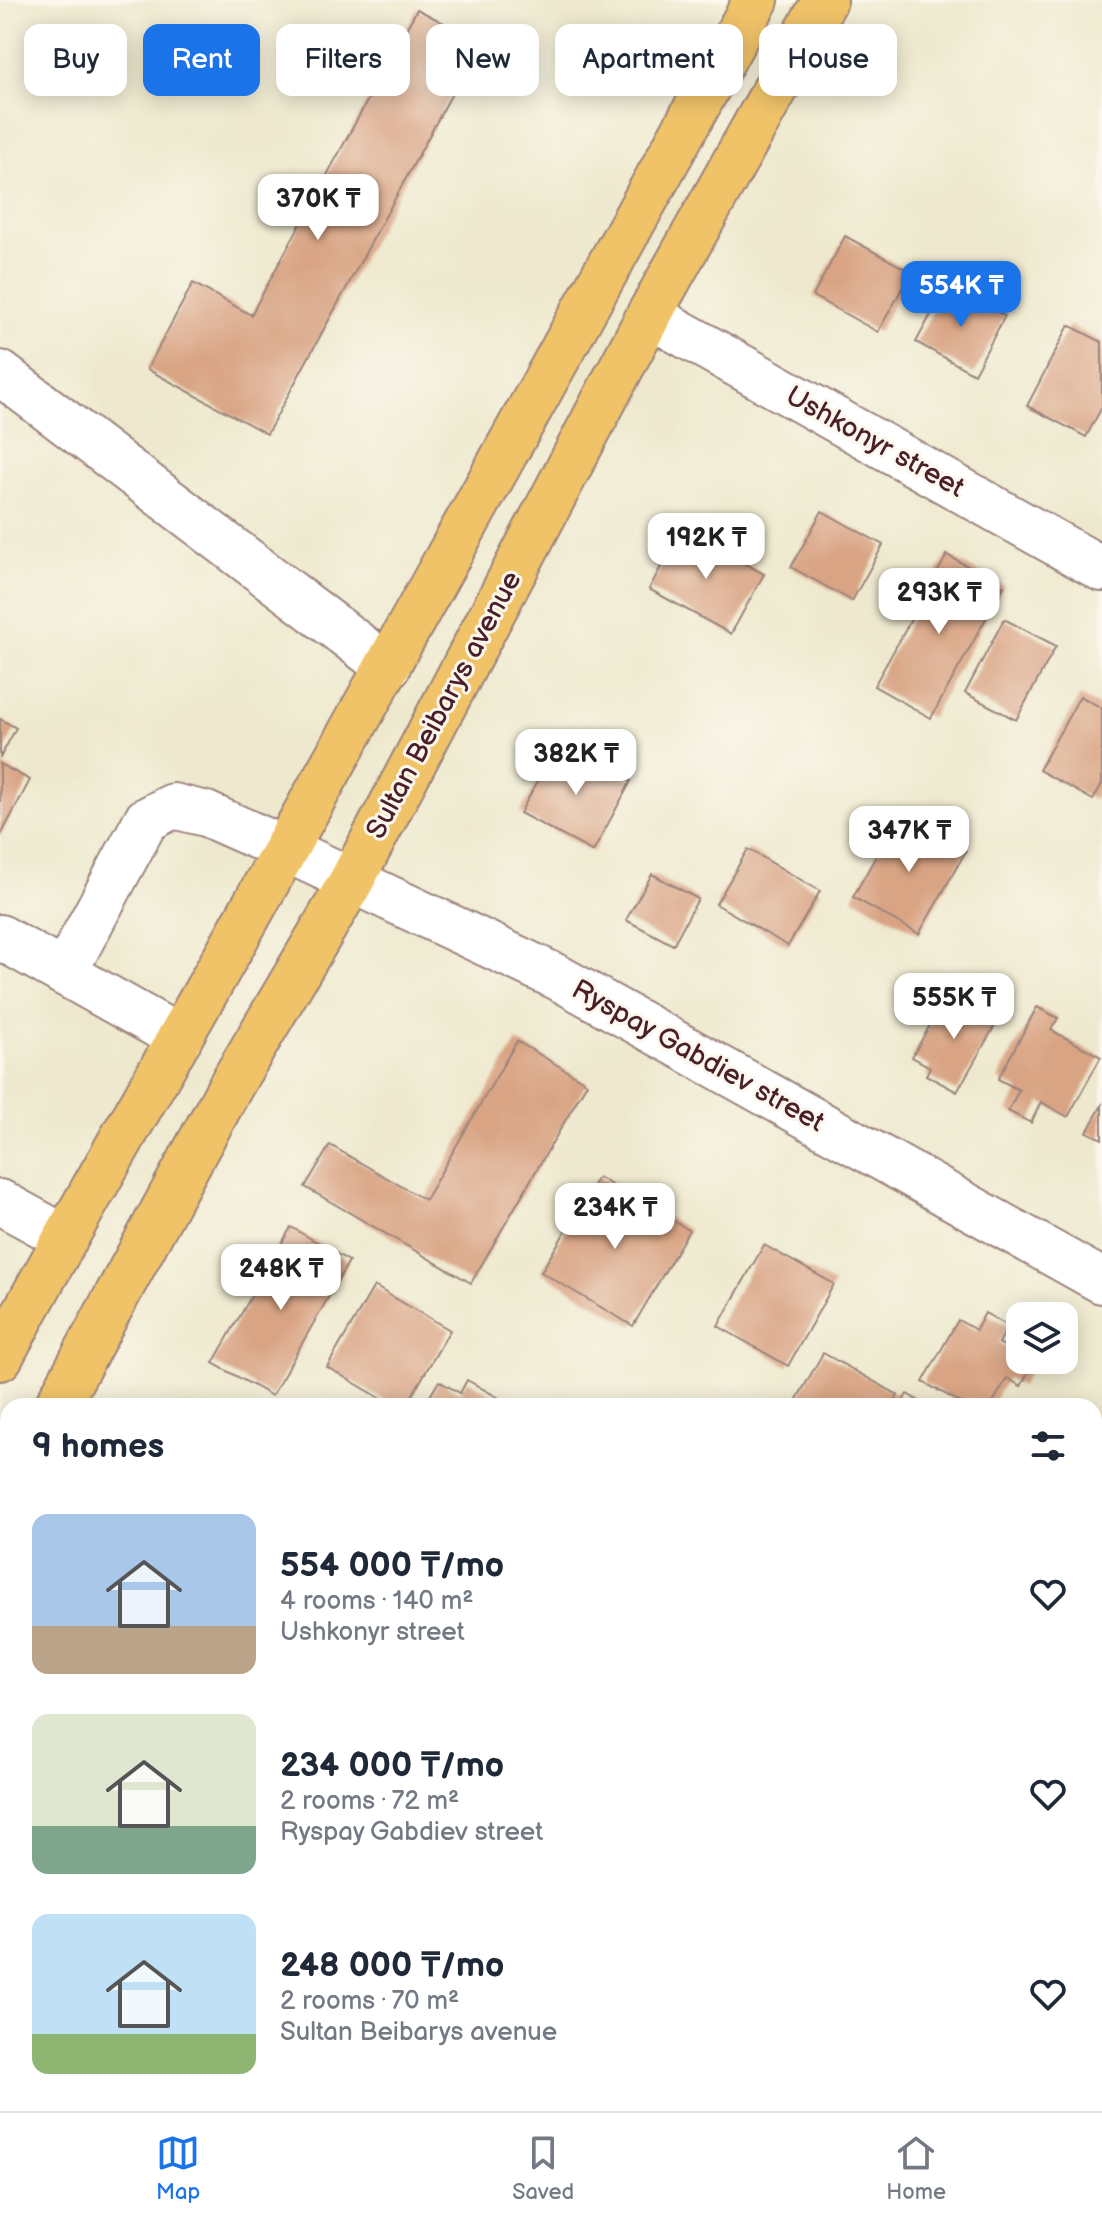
<!DOCTYPE html>
<html lang="en">
<head>
<meta charset="utf-8">
<style>
  :root { --surface:#fff; --page:#f2f2f3; --text:#1f2937; --muted:#747a83; --line:#e0e1e3; --accent:#1a73e8 }
  body { margin:0; font-family:"Balsamiq Sans",sans-serif; background:var(--page); color:var(--text); height:100vh; display:flex; flex-direction:column; font-size:30px; white-space:nowrap }
  * { box-sizing:border-box; margin:0 }
  p { font-size:26px; color:var(--muted) }
  .icon { flex:none; width:44px; height:44px; fill:none; stroke:currentColor; stroke-width:2; stroke-linecap:round; stroke-linejoin:round }
  .map { position:relative; flex:1; overflow:hidden }
  .sheet { position:absolute; left:0px; top:1398px; width:1102px; height:714px; display:flex; flex-direction:column; background:var(--surface); border-radius:24px 24px 0 0; box-shadow:0 4px 20px #0003 }
  .sheet>* { flex:none }
  .hud { position:absolute; left:24px; top:24px; width:1054px; height:72px; display:flex; gap:16px }
  .buttons { position:absolute; left:1006px; top:1302px; display:grid; gap:16px }
  .buttons a { display:grid; place-items:center; width:72px; height:72px; border-radius:16px; background:var(--surface); box-shadow:0 4px 20px #0003; font-size:40px }
  .price { position:absolute; translate:-50% -68px; padding:0 18px; border-radius:16px; background:#fff; color:#222; font-size:26px; line-height:52px; filter:drop-shadow(0 2px 4px #0008) }
  .price::after { content:''; position:absolute; left:50%; top:48px; width:24px; height:18px; margin-left:-12px; background:inherit; clip-path:polygon(0 0,100% 0,50% 100%) }
  .price.selected { background:var(--accent); color:#fff }
  ul { padding:0; list-style:none }
  li { display:flex; align-items:center; gap:24px; height:200px; padding:0 32px }
  li span { display:grid; place-items:center; flex:none; width:224px; height:160px; border-radius:16px; color:#555 }
  li>.icon { margin-inline-start:auto }
  span .icon { width:96px; height:96px; fill:#fffc; stroke-width:1 }
  li b { font-size:34px }
  h2 { display:flex; justify-content:space-between; align-items:center; height:96px; padding:0 32px; font-size:34px }
  .pill { padding:0 28px; border-radius:16px; background:var(--surface); box-shadow:0 4px 20px #0003; font-size:28px; line-height:72px }
  .pill.selected { background:var(--accent); color:#fff }
  .dock { display:flex; justify-content:space-around; align-items:center; height:112px; border-top:2px solid var(--line); background:var(--surface); font-size:22px; color:var(--muted) }
  .dock a { display:grid; justify-items:center; gap:4px }
  .dock .selected { color:var(--accent) }
  .map>svg:first-child { display:block }
  .building { fill:#d9a484 }
  .lines { fill:none; stroke-linecap:round; stroke-linejoin:round }
  .minor-casing { stroke:#9c847c; stroke-width:48 }
  .major-casing { stroke:#9c847c; stroke-width:48 }
  .minor { stroke:#fff; stroke-width:44 }
  .major { stroke:#f0c369; stroke-width:44 }
  .labels { text-anchor:middle; dominant-baseline:central; stroke-width:6; stroke-linejoin:round; paint-order:stroke }
  .street-label { font-size:28px; fill:#4a1f2b; stroke:#fbf7ec }
</style>
</head>
<body>
<div class="map">
<svg width="1102" height="2111" viewBox="0 0 1102 2111">
  <rect width="100%" height="100%" fill="#fbf7ec"/>
  <filter id="ink" filterUnits="userSpaceOnUse"><feTurbulence type="fractalNoise" baseFrequency=".0125" numOctaves="2"/><feDisplacementMap in="SourceGraphic" scale="16" xChannelSelector="R" yChannelSelector="G"/><feConvolveMatrix kernelMatrix="1 2 1 2 8 2 1 2 1" color-interpolation-filters="sRGB"/></filter>
  <filter id="wash" filterUnits="userSpaceOnUse"><feTurbulence type="fractalNoise" baseFrequency=".006" numOctaves="4" result="noise"/><feDisplacementMap in="SourceGraphic" scale="32" xChannelSelector="R" yChannelSelector="G"/><feGaussianBlur stdDeviation="1.8" result="paint"/><feColorMatrix in="noise" values="0 0 0 0 0 0 0 0 0 0 0 0 0 0 0 0 0 1.4 0 .05"/><feComposite in="paint" operator="in"/></filter>
  <g filter="url(#wash)">
    <rect width="100%" height="100%" fill="#eee9ce"/>
    <g id="blocks">
      <g class="building">
        <polygon points="417,9 480,42 267,434 147,369 193,283 251,315"/>
        <polygon points="845,236 911,272 878,332 813,296"/>
        <polygon points="947,285 1005,316 974,374 916,342"/>
        <polygon points="1069,325 1102,342 1102,407 1086,437 1027,406"/>
        <polygon points="822,511 883,545 852,601 791,567"/>
        <polygon points="681,529 764,574 731,634 649,589"/>
        <polygon points="947,555 1004,586 931,718 874,686"/>
        <polygon points="1004,619 1056,646 1016,720 965,693"/>
        <polygon points="1080,696 1102,708 1102,784 1093,800 1039,770"/>
        <polygon points="0,719 16,728 0,758"/>
        <polygon points="559,742 631,781 593,852 520,813"/>
        <polygon points="0,764 30,780 0,837"/>
        <polygon points="899,815 966,851 919,934 853,897"/>
        <polygon points="748,849 820,891 788,946 716,904"/>
        <polygon points="652,874 698,899 673,945 626,920"/>
        <polygon points="948,993 998,1020 957,1092 926,1075 930,1067 912,1057"/>
        <polygon points="1037,1007 1058,1018 1051,1030 1101,1057 1068,1117 1041,1102 1031,1123 1008,1111 1019,1090 998,1079"/>
        <polygon points="517,1041 587,1083 471,1283 305,1187 330,1145 425,1200"/>
        <polygon points="1102,1105 1102,1139 1087,1132"/>
        <polygon points="598,1177 689,1230 633,1326 541,1272"/>
        <polygon points="291,1227 349,1261 272,1396 213,1363"/>
        <polygon points="764,1245 834,1284 788,1366 718,1326"/>
        <polygon points="374,1286 450,1330 406,1406 394,1406 327,1367"/>
        <polygon points="985,1313 1008,1326 999,1343 1020,1355 1020,1360 1034,1362 1021,1386 1007,1378 991,1406 967,1406 923,1382 958,1320 976,1330"/>
        <polygon points="823,1353 898,1395 892,1406 793,1406"/>
        <polygon points="467,1380 499,1398 495,1406 424,1406 439,1381 460,1393"/>
        <polygon points="907,1394 928,1406 900,1406"/>
        <polygon points="1102,1892 1102,1929 1094,1924 1094,1903"/>
        <polygon points="170,2104 278,2104 274,2111 167,2111"/>
        <polygon points="416,2104 480,2104 476,2111 412,2111"/>
        <polygon points="548,2104 581,2104 594,2111 545,2111"/>
        <polygon points="841,2104 911,2104 906,2111 836,2111"/>
        <polygon points="942,2104 1021,2104 1023,2105 1020,2111 938,2111"/>
      </g>
    </g>
  </g>
  <g filter="url(#ink)">
    <use href="#blocks" fill-opacity="0" stroke="#9c847c" stroke-width="2"/>
    <g class="lines">
      <g class="minor-casing">
        <g id="minor">
          <polyline points="649,315 1102,569"/>
          <polyline points="0,373 388,667"/>
          <polyline points="0,937 180,1038"/>
          <polyline points="64,973 146,820 173,806 206,814 285,849 557,977 1102,1281"/>
          <polyline points="0,1202 64,1237"/>
          <polyline points="1094,1582 1102,1571"/>
          <polyline points="1094,2062 1102,2068"/>
          <polyline points="719,2111 724,2104"/>
        </g>
      </g>
      <g class="major-casing">
        <g id="major">
          <path d="M 0,1358 C 78,1211 164,1068 245,922 C 416,615 586,308 756,0"/>
          <polyline points="57,1406 230,1087 352,880 649,315 825,0"/>
          <polyline points="0,1511 8,1496"/>
        </g>
      </g>
      <use href="#minor" class="minor"/>
      <use href="#major" class="major"/>
    </g>
  </g>
  <g class="labels">
    <g class="street-label">
      <text transform="translate(875 442) rotate(29)">Ushkonyr street</text>
      <text transform="translate(444 705) rotate(-62)">Sultan Beibarys avenue</text>
      <text transform="translate(698 1056) rotate(29)">Ryspay Gabdiev street</text>
    </g>
  </g>
</svg>
<div class="buttons">
<a><svg class="icon" aria-label="layers" viewBox="0 0 24 24"><path d="M12 4l9 5-9 5-9-5zM3 14l9 5 9-5"/></svg></a>
</div>
<b class="price" style="left:318px;top:242px">370K ₸</b>
<b class="price selected" style="left:961px;top:329px">554K ₸</b>
<b class="price" style="left:706px;top:581px">192K ₸</b>
<b class="price" style="left:939px;top:636px">293K ₸</b>
<b class="price" style="left:576px;top:797px">382K ₸</b>
<b class="price" style="left:909px;top:874px">347K ₸</b>
<b class="price" style="left:954px;top:1041px">555K ₸</b>
<b class="price" style="left:615px;top:1251px">234K ₸</b>
<b class="price" style="left:281px;top:1312px">248K ₸</b>
<div class="hud">
<a class="pill">Buy</a>
<a class="pill selected">Rent</a>
<a class="pill">Filters</a>
<a class="pill">New</a>
<a class="pill">Apartment</a>
<a class="pill">House</a>
</div>
<section class="sheet">
<h2>9 homes<svg class="icon" aria-label="filters" viewBox="0 0 24 24"><path d="M4 7h16M4 17h16"/><circle cx="9" cy="7" r="2"/><circle cx="15" cy="17" r="2"/></svg></h2>
<ul>
<li><span style="background:linear-gradient(#a9c7e8 70%,#b9a48a 0)"><svg class="icon" aria-label="home" viewBox="0 0 24 24"><path d="M3 11l9-7 9 7M6 9v11h12V9"/></svg></span><div><b>554 000 ₸/mo</b><p>4 rooms · 140 m²</p><p>Ushkonyr street</p></div><svg class="icon" aria-label="heart" viewBox="0 0 24 24"><path d="M12 20l-8-8c-3-5 5-10 8-4 3-6 11-1 8 4z"/></svg></li>
<li><span style="background:linear-gradient(#dfe7d0 70%,#7fa58c 0)"><svg class="icon" aria-label="home" viewBox="0 0 24 24"><path d="M3 11l9-7 9 7M6 9v11h12V9"/></svg></span><div><b>234 000 ₸/mo</b><p>2 rooms · 72 m²</p><p>Ryspay Gabdiev street</p></div><svg class="icon" aria-label="heart" viewBox="0 0 24 24"><path d="M12 20l-8-8c-3-5 5-10 8-4 3-6 11-1 8 4z"/></svg></li>
<li><span style="background:linear-gradient(#bfe0f5 75%,#8fb573 0)"><svg class="icon" aria-label="home" viewBox="0 0 24 24"><path d="M3 11l9-7 9 7M6 9v11h12V9"/></svg></span><div><b>248 000 ₸/mo</b><p>2 rooms · 70 m²</p><p>Sultan Beibarys avenue</p></div><svg class="icon" aria-label="heart" viewBox="0 0 24 24"><path d="M12 20l-8-8c-3-5 5-10 8-4 3-6 11-1 8 4z"/></svg></li>
</ul>
</section>
</div>
<nav class="dock">
<a class="selected"><svg class="icon" aria-label="map" viewBox="0 0 24 24"><path d="M3 6l6-2 6 2 6-2v14l-6 2-6-2-6 2zM9 4v14M15 6v14"/></svg>Map</a>
<a><svg class="icon" aria-label="saved" viewBox="0 0 24 24"><path d="M7 4h10v16l-5-4-5 4z"/></svg>Saved</a>
<a><svg class="icon" aria-label="home" viewBox="0 0 24 24"><path d="M3 11l9-7 9 7M6 9v11h12V9"/></svg>Home</a>
</nav>
</body>
</html>
